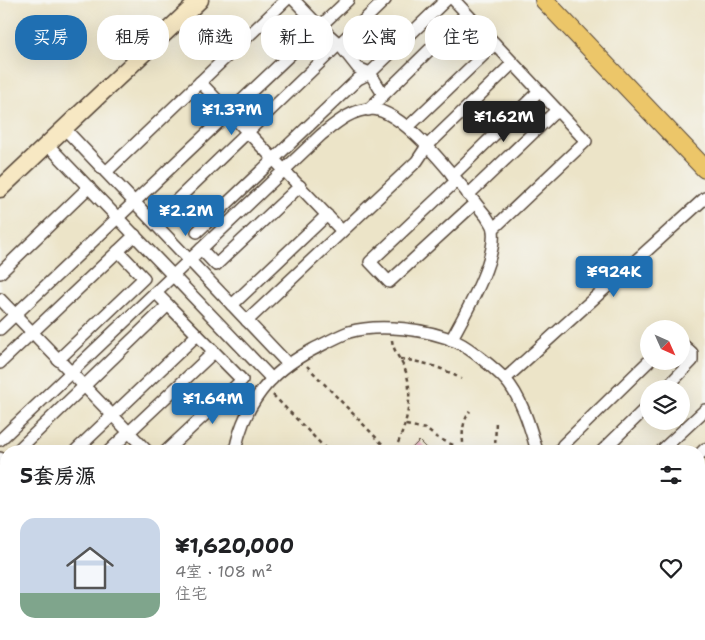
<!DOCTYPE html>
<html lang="zh">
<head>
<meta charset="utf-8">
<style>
  :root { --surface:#fff; --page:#f2f2f2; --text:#202124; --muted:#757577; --accent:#1f6fb2 }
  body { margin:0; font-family:"Shantell Sans","LXGW WenKai TC",sans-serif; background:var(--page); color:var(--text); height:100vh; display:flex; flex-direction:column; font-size:19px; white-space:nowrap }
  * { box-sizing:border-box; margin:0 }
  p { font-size:16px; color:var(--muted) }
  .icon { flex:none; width:28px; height:28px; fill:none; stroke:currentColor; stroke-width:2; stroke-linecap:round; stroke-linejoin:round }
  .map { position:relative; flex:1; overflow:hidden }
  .drawer { position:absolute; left:0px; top:445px; width:705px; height:195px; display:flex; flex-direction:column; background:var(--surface); border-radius:20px 20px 0 0; box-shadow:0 5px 20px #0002 }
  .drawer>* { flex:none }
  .banner { position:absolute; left:15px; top:15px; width:675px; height:45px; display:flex; gap:10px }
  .needle { width:32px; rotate:135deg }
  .fabs { position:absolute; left:640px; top:320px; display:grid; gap:10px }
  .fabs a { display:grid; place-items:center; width:50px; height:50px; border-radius:50%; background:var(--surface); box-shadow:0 5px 20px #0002; font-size:25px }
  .price { position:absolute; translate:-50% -42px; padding:0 11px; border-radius:5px; background:var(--accent); color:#fff; font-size:16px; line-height:32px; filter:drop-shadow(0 1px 2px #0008) }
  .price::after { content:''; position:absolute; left:50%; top:30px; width:15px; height:11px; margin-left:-8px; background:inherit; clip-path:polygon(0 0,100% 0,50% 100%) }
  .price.on { background:#222; color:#fff }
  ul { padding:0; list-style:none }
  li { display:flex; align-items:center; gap:15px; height:125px; padding:0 20px }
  li span { display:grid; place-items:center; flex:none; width:140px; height:100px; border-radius:15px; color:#555 }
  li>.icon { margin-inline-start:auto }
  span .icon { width:60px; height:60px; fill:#fffc; stroke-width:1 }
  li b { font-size:21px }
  h2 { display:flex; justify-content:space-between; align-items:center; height:60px; padding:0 20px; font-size:21px }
  .pill { padding:0 18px; border-radius:20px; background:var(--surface); box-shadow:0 5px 20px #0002; font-size:18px; line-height:45px }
  .pill.on { background:var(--accent); color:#fff }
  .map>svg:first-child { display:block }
  .building { fill:#e095b4 }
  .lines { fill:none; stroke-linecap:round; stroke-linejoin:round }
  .street-casing { stroke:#564638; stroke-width:14 }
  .secondary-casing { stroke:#564638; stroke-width:19 }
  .primary-casing { stroke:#564638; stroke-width:20 }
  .path { stroke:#564638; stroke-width:2.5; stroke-dasharray:4 4; stroke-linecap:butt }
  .street { stroke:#fff; stroke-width:11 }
  .secondary { stroke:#f7e8c3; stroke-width:16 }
  .primary { stroke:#ecc669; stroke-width:18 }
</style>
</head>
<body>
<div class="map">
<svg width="705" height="640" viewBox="0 0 705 640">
  <rect width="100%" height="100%" fill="#f6f6f2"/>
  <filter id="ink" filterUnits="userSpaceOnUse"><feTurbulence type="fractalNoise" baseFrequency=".02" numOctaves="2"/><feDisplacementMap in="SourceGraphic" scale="10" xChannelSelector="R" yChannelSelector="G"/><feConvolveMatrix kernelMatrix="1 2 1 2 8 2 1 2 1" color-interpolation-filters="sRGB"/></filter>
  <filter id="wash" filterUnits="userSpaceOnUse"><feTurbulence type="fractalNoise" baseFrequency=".0096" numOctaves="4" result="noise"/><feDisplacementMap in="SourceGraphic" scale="20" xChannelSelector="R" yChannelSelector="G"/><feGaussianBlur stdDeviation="1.12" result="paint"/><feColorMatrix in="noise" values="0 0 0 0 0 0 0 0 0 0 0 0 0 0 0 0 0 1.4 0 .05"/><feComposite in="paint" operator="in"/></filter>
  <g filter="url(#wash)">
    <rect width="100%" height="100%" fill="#ece4c8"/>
    <g id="blocks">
      <polygon class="building" points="419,441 429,451 409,451"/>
    </g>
  </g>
  <g filter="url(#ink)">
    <use href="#blocks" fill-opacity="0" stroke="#564638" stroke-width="1"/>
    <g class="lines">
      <g class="street-casing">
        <g id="street">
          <polyline points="294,0 320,27 339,44 358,68 370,73"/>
          <polyline points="454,0 586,141 493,229"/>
          <polyline points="200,82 342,231"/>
          <polyline points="383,94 370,73 446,0"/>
          <polyline points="368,110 466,14"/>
          <polyline points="408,127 495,44"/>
          <polyline points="64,128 288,364"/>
          <polyline points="47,144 272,379"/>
          <polyline points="106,172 286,0"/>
          <polyline points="452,176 539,91"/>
          <polyline points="456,181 370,262 389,282 475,203"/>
          <polyline points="468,195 557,110"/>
          <polyline points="154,222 385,0"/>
          <polyline points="197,232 358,79 370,73"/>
          <polyline points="201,249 216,265 300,186"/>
          <polyline points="0,273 89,187"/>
          <polyline points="0,299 147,451"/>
          <polyline points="232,305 327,215"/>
          <polyline points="247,321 417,161 427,146 513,63"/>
          <polyline points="0,329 348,0"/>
          <polyline points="58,360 144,278 118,251"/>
          <polyline points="0,363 135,235"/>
          <polyline points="505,379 705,198"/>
          <polyline points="665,389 692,361 692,353 681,343"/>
          <path d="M 0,440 L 321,135 C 335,124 352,109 371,109 C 407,110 463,189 486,216 C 489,221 493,226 493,230 C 497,260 465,314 451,340"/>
          <polyline points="17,451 168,305 156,293"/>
          <polyline points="75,451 197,335"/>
          <polyline points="109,451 214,352"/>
          <polyline points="166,451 242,380 168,305"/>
          <path d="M 235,451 C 244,404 270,372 312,350 C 324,344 336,337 349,332 C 379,323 429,329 457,342 C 470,348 495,369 505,379 C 522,398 530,427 537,451"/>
          <polyline points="560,451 563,445 649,361"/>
          <polyline points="602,451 649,405"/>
          <polyline points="661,451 705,410"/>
          <polyline points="699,455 705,449"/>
          <polyline points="0,458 5,463 6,461"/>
          <polyline points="0,483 6,492"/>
          <polyline points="699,519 705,513"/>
          <polyline points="699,538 705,545"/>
          <polyline points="0,548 6,542"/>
          <polyline points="699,589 705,596"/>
          <polyline points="0,607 6,601"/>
          <polyline points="699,615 705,609"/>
          <polyline points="141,634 147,640"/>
          <polyline points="514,634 521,640"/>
          <polyline points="691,634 696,640"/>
          <polyline points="1,640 7,634"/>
          <polyline points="60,640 67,634"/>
          <polyline points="96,640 103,634"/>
          <polyline points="178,640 184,634"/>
          <polyline points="438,640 444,634"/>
          <polyline points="577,640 584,634"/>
          <polyline points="612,640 618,634"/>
          <polyline points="673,640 679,634"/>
        </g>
      </g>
      <g class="secondary-casing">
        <polyline id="secondary" points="0,189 200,0"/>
      </g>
      <g class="primary-casing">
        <polyline id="primary" points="544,0 705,169"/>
      </g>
      <g class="path">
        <path d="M 392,340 C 393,351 402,361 406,372 C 414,396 406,429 394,451"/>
        <path d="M 400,359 C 423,362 442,367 461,379"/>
        <polyline points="307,366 389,451"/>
        <polyline points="273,395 328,451"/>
        <polyline points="406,425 426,429 436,437 453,445 461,451"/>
        <path d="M 464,451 C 462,436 461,424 470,411"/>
        <polyline points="495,451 496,419"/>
      </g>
      <use href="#street" class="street"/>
      <use href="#secondary" class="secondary"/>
      <use href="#primary" class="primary"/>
    </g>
  </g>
</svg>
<div class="fabs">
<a><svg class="needle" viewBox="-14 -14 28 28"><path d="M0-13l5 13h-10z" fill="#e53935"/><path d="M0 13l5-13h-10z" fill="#757577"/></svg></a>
<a><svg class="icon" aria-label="layers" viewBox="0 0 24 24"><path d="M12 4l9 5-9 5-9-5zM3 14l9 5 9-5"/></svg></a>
</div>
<b class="price" style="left:232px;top:136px">¥1.37M</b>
<b class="price on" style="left:504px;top:143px">¥1.62M</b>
<b class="price" style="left:186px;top:237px">¥2.2M</b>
<b class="price" style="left:614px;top:298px">¥924K</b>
<b class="price" style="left:213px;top:425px">¥1.64M</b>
<div class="banner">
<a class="pill on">买房</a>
<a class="pill">租房</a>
<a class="pill">筛选</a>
<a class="pill">新上</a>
<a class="pill">公寓</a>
<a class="pill">住宅</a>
</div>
<section class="drawer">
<h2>5套房源<svg class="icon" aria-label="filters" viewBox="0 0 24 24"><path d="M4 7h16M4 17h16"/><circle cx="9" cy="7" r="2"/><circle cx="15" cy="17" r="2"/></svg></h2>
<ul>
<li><span style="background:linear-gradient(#c9d6e8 75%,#7fa58c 0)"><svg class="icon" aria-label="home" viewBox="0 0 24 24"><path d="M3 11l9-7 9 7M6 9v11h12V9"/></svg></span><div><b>¥1,620,000</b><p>4室 · 108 m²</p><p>住宅</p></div><svg class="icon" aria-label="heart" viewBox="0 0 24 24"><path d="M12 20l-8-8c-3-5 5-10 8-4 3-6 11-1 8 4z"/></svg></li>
</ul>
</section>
</div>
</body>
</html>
